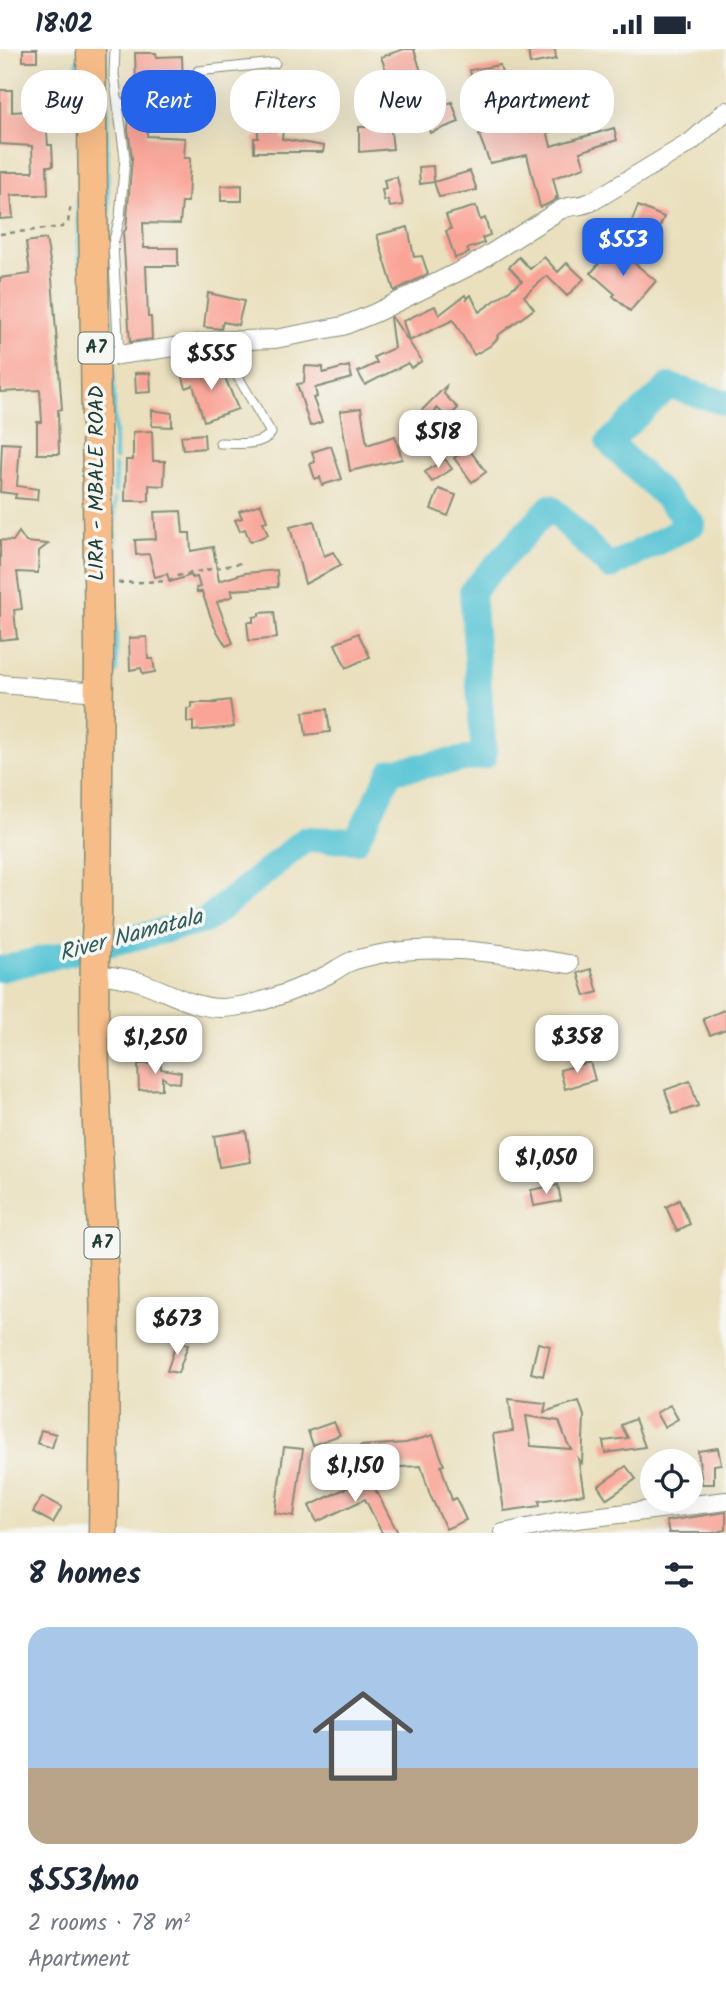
<!DOCTYPE html>
<html lang="en">
<head>
<meta charset="utf-8">
<style>
  :root { --surface:#fff; --page:#f6f6f7; --text:#1f2937; --muted:#747a83; --accent:#2563eb }
  body { margin:0; font-family:Kalam,sans-serif; background:var(--page); color:var(--text); height:100vh; display:flex; flex-direction:column; font-size:26px; white-space:nowrap }
  * { box-sizing:border-box; margin:0 }
  p { font-size:23px; color:var(--muted) }
  .icon { flex:none; width:38px; height:38px; fill:none; stroke:currentColor; stroke-width:2; stroke-linecap:round; stroke-linejoin:round }
  .map { position:relative; height:1484px; overflow:hidden }
  .panel { display:flex; flex-direction:column; background:var(--surface); flex:1 }
  .panel>* { flex:none }
  .guide { position:absolute; left:21px; top:21px; width:684px; height:63px; display:flex; gap:14px }
  .tools { position:absolute; left:640px; top:1400px; display:grid; gap:14px }
  .tools a { display:grid; place-items:center; width:63px; height:63px; border-radius:50%; background:var(--surface); box-shadow:0 7px 28px #0002; font-size:35px }
  .price { position:absolute; translate:-50% -60px; padding:0 16px; border-radius:14px; background:#fff; color:#222; font-size:23px; line-height:46px; filter:drop-shadow(0 2px 4px #0008) }
  .price::after { content:''; position:absolute; left:50%; top:42px; width:21px; height:16px; margin-left:-10px; background:inherit; clip-path:polygon(0 0,100% 0,50% 100%) }
  .price.on { background:var(--accent); color:#fff }
  ul { padding:0; list-style:none }
  li { display:grid; align-content:center; gap:14px; height:371px; padding:0 28px }
  li span { display:grid; place-items:center; height:217px; border-radius:21px; color:#555 }
  li>.icon { margin-inline-start:auto }
  span .icon { width:126px; height:126px; fill:#fffc; stroke-width:1 }
  li b { font-size:30px }
  h2 { display:flex; justify-content:space-between; align-items:center; height:84px; padding:0 28px; font-size:30px }
  .pill { padding:0 24px; border-radius:28px; background:var(--surface); box-shadow:0 7px 28px #0002; font-size:24px; line-height:63px }
  .pill.on { background:var(--accent); color:#fff }
  .status { display:flex; justify-content:space-between; align-items:center; height:49px; padding:0 35px; background:var(--surface); direction:ltr }
  .status svg { height:19px; fill:currentColor }
  .map>svg:first-child { display:block }
  .lines { fill:none; stroke-linecap:round; stroke-linejoin:round }
  .stream { stroke:#5cc6d6; stroke-width:4.5 }
  .river { stroke:#5cc6d6; stroke-width:26 }
  .building { fill:#faa497; fill-rule:evenodd }
  .lane-casing { stroke:#848e79; stroke-width:11 }
  .street-casing { stroke:#848e79; stroke-width:20 }
  .primary-casing { stroke:#848e79; stroke-width:31 }
  .path { stroke:#848e79; stroke-width:2.5; stroke-dasharray:5 5; stroke-linecap:butt }
  .lane { stroke:#fff; stroke-width:9 }
  .street { stroke:#fff; stroke-width:18 }
  .primary { stroke:#f7bd88; stroke-width:28 }
  .labels { text-anchor:middle; dominant-baseline:central; stroke-width:7; stroke-linejoin:round; paint-order:stroke }
  .shield { fill:#f6f6f2; stroke:#60746d; stroke-width:2 }
  .shield-label { font-size:19px; font-weight:bold; fill:#1f3d34 }
  .street-label { font-size:21px; fill:#1f3d34; stroke:#f6f6f2 }
  .water-label { font-size:23px; font-style:italic; fill:#2e5f5c; stroke:#f6f6f2 }
</style>
</head>
<body>
<div class="status"><b>18:02</b><svg viewBox="0 0 49 12"><path d="M0 12V9h3v3zM5 12V6h3v6zM10 12V3h3v9zM15 12V0h3v12zM26 1h20v11H26zM47 4h2v5h-2z"/></svg></div>
<div class="map">
<svg width="726" height="1484" viewBox="0 0 726 1484">
  <rect width="100%" height="100%" fill="#f6f6f2"/>
  <filter id="ink" filterUnits="userSpaceOnUse"><feTurbulence type="fractalNoise" baseFrequency=".0143" numOctaves="2"/><feDisplacementMap in="SourceGraphic" scale="14" xChannelSelector="R" yChannelSelector="G"/><feConvolveMatrix kernelMatrix="1 2 1 2 8 2 1 2 1" color-interpolation-filters="sRGB"/></filter>
  <filter id="wash" filterUnits="userSpaceOnUse"><feTurbulence type="fractalNoise" baseFrequency=".00686" numOctaves="4" result="noise"/><feDisplacementMap in="SourceGraphic" scale="28" xChannelSelector="R" yChannelSelector="G"/><feGaussianBlur stdDeviation="1.57" result="paint"/><feColorMatrix in="noise" values="0 0 0 0 0 0 0 0 0 0 0 0 0 0 0 0 0 1.4 0 .05"/><feComposite in="paint" operator="in"/></filter>
  <g filter="url(#wash)">
    <rect width="100%" height="100%" fill="#eae0be"/>
    <g class="lines">
      <g class="stream">
        <polyline points="105,0 111,302"/>
        <polyline points="76,22 78,11"/>
        <polyline points="78,150 80,216"/>
        <polyline points="113,316 115,410"/>
        <polyline points="115,443 115,417"/>
        <polyline points="115,450 116,623"/>
      </g>
      <polyline class="river" points="0,920 205,872 306,790 356,792 391,722 484,707 472,542 550,458 610,518 693,475 609,393 669,337 726,354"/>
    </g>
    <g id="blocks">
      <g class="building">
        <rect x="23" y="0" width="14" height="12"/>
        <polygon points="404,0 414,0 422,26 416,28 429,62 452,53 459,73 430,84 426,73 407,77 381,8"/>
        <polygon points="528,0 555,0 556,10 530,15"/>
        <polygon points="135,4 156,4 157,8 182,7 183,35 186,34 180,48 143,48 143,34 136,34"/>
        <polygon points="500,16 504,33 514,63 516,62 519,76 544,70 551,97 614,79 617,91 580,103 585,118 553,129 558,149 555,148 557,150 546,156 540,158 527,106 490,114 479,86 489,82 486,68 502,65 492,33 473,37 470,21"/>
        <polygon points="0,41 12,41 12,63 45,61 48,96 52,96 53,117 47,117 48,146 11,146 13,169 0,170 0,123 33,123 32,97 0,95"/>
        <polygon points="129,68 148,68 147,87 185,89 184,109 190,109 188,153 182,153 180,175 143,174 144,199 178,199 178,217 146,217 148,268 151,268 152,290 130,293 123,184 126,180 132,109 128,80"/>
        <polygon points="390,74 393,100 359,103 359,78 379,78 378,75"/>
        <polygon points="258,80 283,80 282,90 324,97 323,103 254,103 254,89 258,89"/>
        <polygon points="433,117 434,133 470,122 477,141 439,148 434,133 420,135 419,118"/>
        <polygon points="397,128 403,156 390,158 388,151 384,152 382,141 386,140 384,131"/>
        <polygon points="242,136 242,152 221,152 221,137"/>
        <polygon points="476,157 480,171 485,169 490,186 482,189 484,194 467,200 469,204 455,209 446,182 451,180 446,166"/>
        <polygon points="638,157 664,168 655,189 629,179"/>
        <polygon points="408,178 414,208 422,207 428,225 394,242 377,186"/>
        <polygon points="46,190 51,217 62,360 58,361 59,405 37,405 37,373 42,373 40,341 0,343 0,229 30,225 26,193"/>
        <polygon points="614,197 656,232 630,262 613,247 615,245 591,224"/>
        <polygon points="519,208 530,220 544,208 558,223 567,214 584,230 567,247 547,227 524,247 534,260 497,287 498,289 490,297 474,306 453,271 409,292 403,272 435,257 439,266 465,246 467,250 471,246 479,263 522,232 509,218"/>
        <polygon points="208,244 244,252 238,276 223,273 221,280 204,278"/>
        <polygon points="392,268 422,312 411,319 408,314 365,336 358,323 377,314 374,308 394,299 390,269"/>
        <polygon points="305,317 323,318 323,324 349,317 352,329 315,339 317,348 313,349 322,373 310,377 297,335 304,334"/>
        <polygon points="207,318 210,325 222,321 238,360 204,372 193,336 186,339 181,323"/>
        <polygon points="135,324 150,324 151,343 136,344"/>
        <polygon points="446,337 444,345 458,359 448,369 437,359 432,370 419,364"/>
        <polygon points="361,359 367,396 395,387 402,410 350,422 340,362"/>
        <polygon points="152,361 172,364 172,378 152,377"/>
        <polygon points="152,382 153,412 165,412 164,437 149,436 149,452 125,452 126,411 133,411 133,383"/>
        <polygon points="204,385 205,399 183,401 181,387"/>
        <polygon points="2,394 20,395 17,437 38,440 37,451 15,449 16,445 0,443"/>
        <polygon points="331,397 342,430 322,436 320,428 315,430 310,415 315,413 312,403"/>
        <polygon points="468,399 486,423 472,433 454,409"/>
        <polygon points="445,410 452,420 432,433 425,423"/>
        <polygon points="439,440 456,446 448,467 431,460"/>
        <polygon points="261,455 267,472 263,473 268,486 250,493 245,480 240,482 235,471 242,469 239,462"/>
        <polygon points="181,462 183,484 190,484 191,502 213,498 219,532 245,524 277,521 278,538 231,541 233,547 217,553 233,594 226,597 214,577 202,543 197,543 196,539 200,538 197,528 192,529 191,526 170,533 167,525 155,528 149,505 136,506 135,491 156,490 154,463"/>
        <polygon points="314,472 324,507 333,503 341,516 305,535 290,478"/>
        <polygon points="19,483 26,493 48,495 39,502 38,524 17,523 22,560 14,561 17,589 0,591 0,491 13,492"/>
        <polygon points="274,563 277,589 249,592 247,573 253,573 253,568 259,567 259,564"/>
        <polygon points="358,584 370,608 346,619 335,595"/>
        <polygon points="147,588 148,610 153,610 155,623 143,625 141,619 130,621 129,589"/>
        <polygon points="230,651 234,678 193,682 193,673 187,673 187,660 192,659 192,654 216,654 215,653"/>
        <polygon points="327,660 330,683 306,686 303,663"/>
        <polygon points="591,920 598,943 585,947 578,924"/>
        <polygon points="726,960 726,980 710,986 703,970"/>
        <polygon points="590,1013 595,1031 565,1040 560,1021"/>
        <polygon points="161,1014 161,1020 181,1023 180,1034 170,1033 162,1028 162,1040 139,1041 138,1015"/>
        <polygon points="690,1032 698,1057 673,1065 665,1041"/>
        <polygon points="246,1082 251,1113 219,1118 214,1087"/>
        <polygon points="558,1136 561,1152 534,1157 531,1141"/>
        <polygon points="679,1151 690,1175 677,1182 666,1158"/>
        <polygon points="177,1292 188,1296 178,1324 167,1322"/>
        <polygon points="538,1294 550,1297 543,1327 531,1324"/>
        <path d="M 509,1350 L 546,1354 L 544,1363 L 579,1352 L 584,1367 L 582,1414 L 578,1409 L 584,1445 L 539,1452 L 540,1457 L 504,1462 L 493,1385 L 513,1382 ZM 526,1367 L 559,1372 L 567,1393 L 571,1400 L 531,1397 Z"/>
        <polygon points="670,1356 678,1370 664,1378 656,1364"/>
        <polygon points="635,1370 645,1398 605,1404 603,1392 628,1389 621,1376"/>
        <polygon points="334,1373 340,1386 313,1396 308,1382"/>
        <polygon points="41,1381 56,1385 52,1399 37,1394"/>
        <polygon points="433,1386 444,1416 441,1417 452,1451 456,1449 466,1471 446,1480 430,1446 421,1417 361,1420 360,1397 406,1394"/>
        <polygon points="284,1398 303,1400 294,1467 275,1464"/>
        <polygon points="718,1399 721,1415 714,1416 714,1435 702,1435 698,1402"/>
        <polygon points="626,1417 636,1430 607,1450 598,1437"/>
        <polygon points="369,1428 398,1484 382,1484 365,1450 317,1473 309,1457"/>
        <polygon points="42,1448 62,1458 53,1474 33,1463"/>
        <polygon points="726,1463 726,1481 712,1484 669,1484 666,1472"/>
      </g>
    </g>
  </g>
  <g filter="url(#ink)">
    <use href="#blocks" fill-opacity="0" stroke="#848e79" stroke-width="2"/>
    <g class="lines">
      <g class="lane-casing">
        <g id="lane">
          <polyline points="115,0 114,26 125,109 120,168 113,195 119,307"/>
          <polyline points="119,55 185,55 198,22 275,14"/>
          <path d="M 217,292 L 271,384 C 260,398 237,394 220,394"/>
        </g>
      </g>
      <g class="street-casing">
        <g id="street">
          <path d="M 97,309 L 217,292 L 275,290 L 343,277 L 375,264 L 474,215 L 560,161 C 572,155 579,159 593,152 L 691,93 L 726,62"/>
          <polyline points="0,635 98,643"/>
          <path d="M 95,924 C 108,927 123,928 137,932 C 164,940 193,960 223,959 C 259,957 297,941 329,925 C 336,921 344,915 352,912 C 419,890 501,904 569,915"/>
          <polyline points="503,1484 561,1472 726,1452"/>
        </g>
      </g>
      <g class="primary-casing">
        <path id="primary" d="M 91,0 L 99,598 L 97,869 C 89,990 100,1113 104,1235 C 106,1318 104,1401 103,1484"/>
      </g>
      <g class="path">
        <polyline points="0,185 62,178 68,173 71,155"/>
        <polyline points="118,534 168,532 177,527 241,514"/>
      </g>
      <use href="#lane" class="lane"/>
      <use href="#street" class="street"/>
      <use href="#primary" class="primary"/>
    </g>
  </g>
  <g class="labels">
    <g class="shield">
      <rect x="78.5" y="283.5" width="35" height="31" rx="5"/>
      <rect x="84.5" y="1178.5" width="35" height="31" rx="5"/>
    </g>
    <g class="shield-label">
      <text x="96" y="299">A7</text>
      <text x="102" y="1194">A7</text>
    </g>
    <g class="street-label">
      <text transform="translate(97 434) rotate(-90)">LIRA - MBALE ROAD</text>
    </g>
    <g class="water-label">
      <text transform="translate(131 887) rotate(-15)">River Namatala</text>
    </g>
  </g>
</svg>
<div class="tools">
<a><svg class="icon" aria-label="locate" viewBox="0 0 24 24"><circle cx="12" cy="12" r="6"/><path d="M12 2v4M12 18v4M2 12h4M18 12h4"/></svg></a>
</div>
<b class="price on" style="left:623px;top:229px">$553</b>
<b class="price" style="left:211px;top:343px">$555</b>
<b class="price" style="left:438px;top:421px">$518</b>
<b class="price" style="left:577px;top:1026px">$358</b>
<b class="price" style="left:155px;top:1027px">$1,250</b>
<b class="price" style="left:546px;top:1147px">$1,050</b>
<b class="price" style="left:177px;top:1308px">$673</b>
<b class="price" style="left:355px;top:1455px">$1,150</b>
<div class="guide">
<a class="pill">Buy</a>
<a class="pill on">Rent</a>
<a class="pill">Filters</a>
<a class="pill">New</a>
<a class="pill">Apartment</a>
</div>
</div>
<section class="panel">
<h2>8 homes<svg class="icon" aria-label="filters" viewBox="0 0 24 24"><path d="M4 7h16M4 17h16"/><circle cx="9" cy="7" r="2"/><circle cx="15" cy="17" r="2"/></svg></h2>
<ul>
<li><span style="background:linear-gradient(#a9c7e8 65%,#b9a48a 0)"><svg class="icon" aria-label="home" viewBox="0 0 24 24"><path d="M3 11l9-7 9 7M6 9v11h12V9"/></svg></span><div><b>$553/mo</b><p>2 rooms · 78 m²</p><p>Apartment</p></div></li>
</ul>
</section>
</body>
</html>
